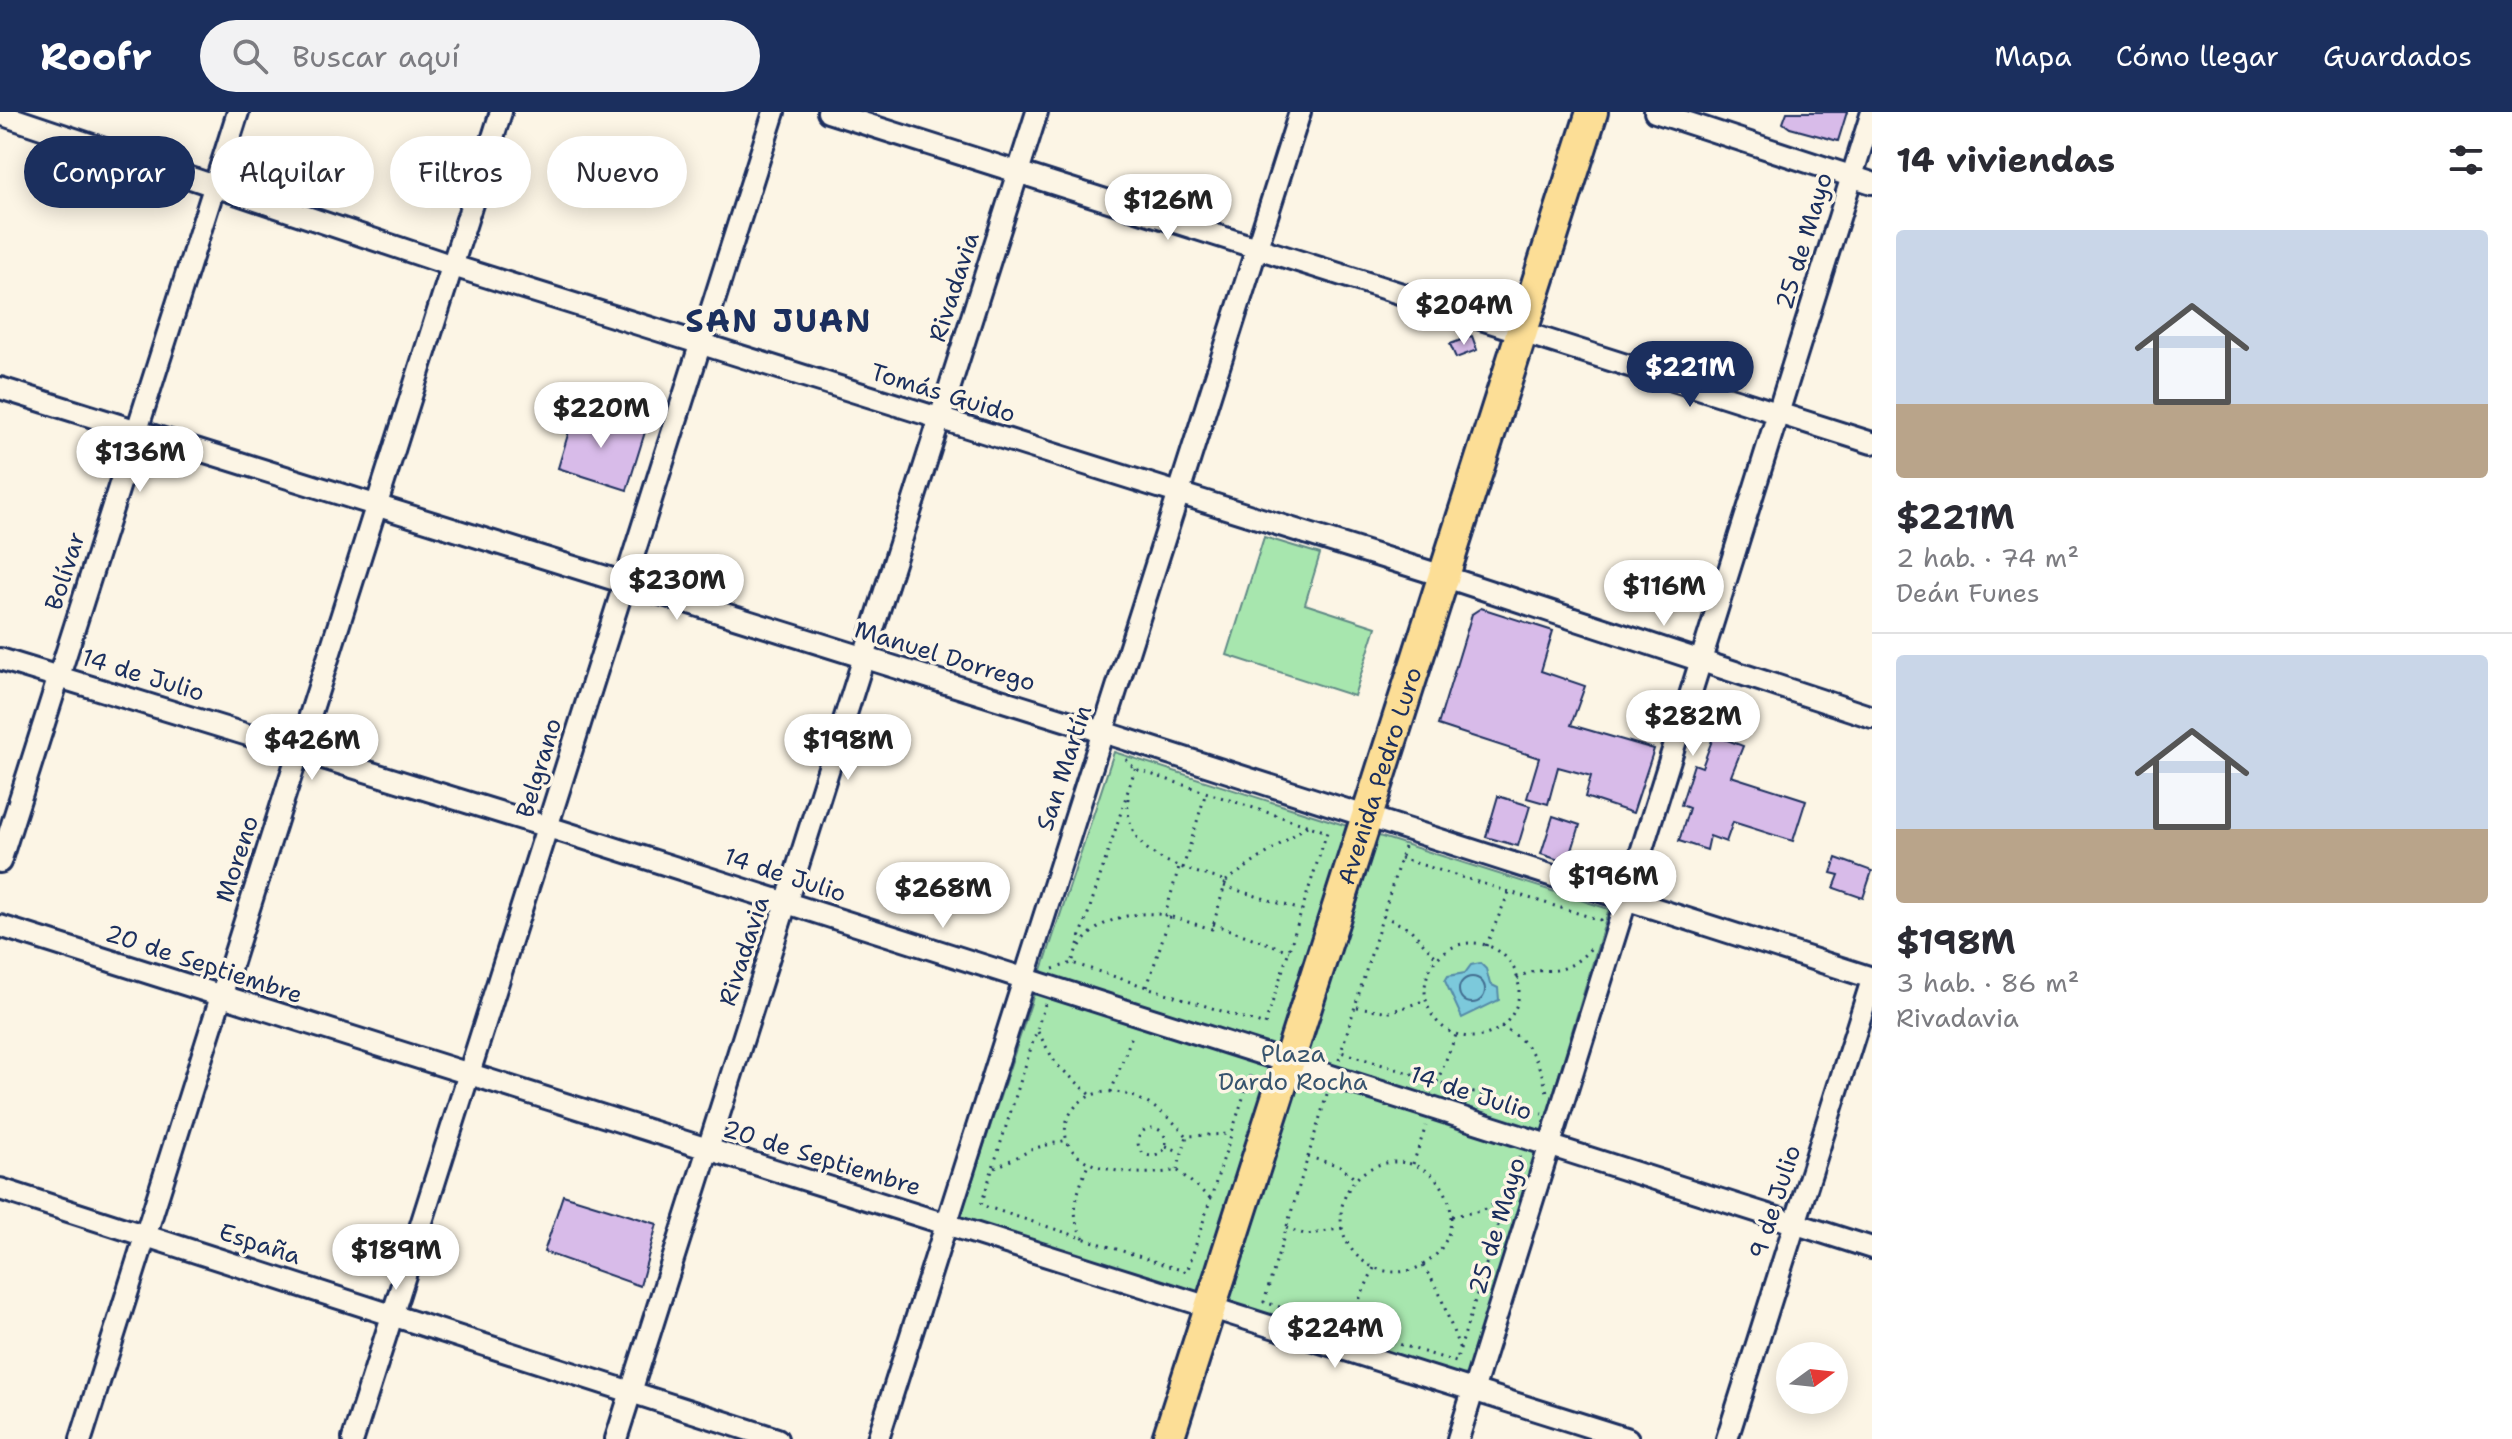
<!DOCTYPE html>
<html lang="es">
<head>
<meta charset="utf-8">
<style>
  :root { --surface:#fff; --page:#f2f2f3; --text:#2b2b33; --muted:#7c7c81; --line:#e1e1e2; --accent:#1b2f5e }
  body { margin:0; font-family:"Shantell Sans",sans-serif; background:var(--page); color:var(--text); height:100vh; display:flex; flex-direction:column; font-size:30px; white-space:nowrap }
  * { box-sizing:border-box; margin:0 }
  p { font-size:26px; color:var(--muted) }
  .icon { flex:none; width:44px; height:44px; fill:none; stroke:currentColor; stroke-width:2; stroke-linecap:round; stroke-linejoin:round }
  .map { position:relative; flex:1; overflow:hidden }
  .side { display:flex; flex-direction:column; background:var(--surface); width:640px }
  .side>* { flex:none }
  .banner { position:absolute; left:24px; top:24px; width:760px; height:72px; display:flex; gap:16px }
  .needle { width:52px; rotate:75deg }
  .tools { position:absolute; left:1776px; top:1230px; display:grid; gap:16px }
  .tools a { display:grid; place-items:center; width:72px; height:72px; border-radius:50%; background:var(--surface); box-shadow:0 4px 20px #0003; font-size:40px }
  .price { position:absolute; translate:-50% -68px; padding:0 18px; border-radius:28px; background:#fff; color:#222; font-size:26px; line-height:52px; filter:drop-shadow(0 2px 4px #0008) }
  .price::after { content:''; position:absolute; left:50%; top:48px; width:24px; height:18px; margin-left:-12px; background:inherit; clip-path:polygon(0 0,100% 0,50% 100%) }
  .price.current { background:var(--accent); color:#fff }
  ul { padding:0; list-style:none }
  li { display:grid; align-content:center; gap:16px; height:424px; padding:0 24px }
  li+li { border-top:2px solid var(--line) }
  li span { display:grid; place-items:center; height:248px; border-radius:8px; color:#555 }
  li>.icon { margin-inline-start:auto }
  span .icon { width:144px; height:144px; fill:#fffc; stroke-width:1 }
  li b { font-size:34px }
  h2 { display:flex; justify-content:space-between; align-items:center; height:96px; padding:0 24px; font-size:34px }
  .tag { padding:0 28px; border-radius:36px; background:var(--surface); box-shadow:0 4px 20px #0003; font-size:28px; line-height:72px }
  .tag.current { background:var(--accent); color:#fff }
  header { display:flex; align-items:center; gap:48px; box-sizing:border-box; height:112px; padding:0 40px; background:var(--accent); color:#fff }
  header strong { font-size:38px }
  nav { display:flex; gap:44px; margin-inline-start:auto; font-size:28px }
  .search { width:560px; height:72px; background:var(--page); display:flex; align-items:center; gap:20px; box-sizing:border-box; padding:0 28px; border-radius:44px; color:var(--muted); font-size:30px }
  main { display:flex; flex:1; min-height:0 }
  .map>svg:first-child { display:block }
  .green { fill:#a7e6ae; stroke:#618a86; stroke-width:2 }
  .water { fill:#7cc9db; stroke:#558ba9; stroke-width:2 }
  .lines { fill:none; stroke-linecap:round; stroke-linejoin:round }
  .shore { stroke:#426d90; stroke-width:2 }
  .building { fill:#d8bbe9; stroke:#1b2f5e; stroke-width:2 }
  .minor-casing { stroke:#1b2f5e; stroke-width:26 }
  .primary-casing { stroke:#1b2f5e; stroke-width:36 }
  .path { stroke:#1b2f5e; stroke-width:3; stroke-dasharray:2 6; stroke-linecap:butt }
  .minor { stroke:#fcf5e5; stroke-width:20 }
  .primary { stroke:#fcde96; stroke-width:30 }
  .labels { text-anchor:middle; dominant-baseline:central; stroke-width:7; stroke-linejoin:round; paint-order:stroke }
  .street-label { font-size:24px; fill:#1b2f5e; stroke:#fcf5e5 }
  .park-label { font-size:24px; fill:#37546e; stroke:#fcf5e5 }
  .district-label { font-size:32px; font-weight:bold; letter-spacing:2px; fill:#1b2f5e; stroke:#fcf5e5 }
</style>
</head>
<body>
<header>
<strong>Roofr</strong>
<div class="search"><svg class="icon" aria-label="search" viewBox="0 0 24 24"><circle cx="10" cy="10" r="6"/><path d="M15 15l6 6"/></svg>Buscar aquí</div>
<nav><a>Mapa</a><a>Cómo llegar</a><a>Guardados</a></nav>
</header>
<main>
<div class="map">
<svg width="1872" height="1327" viewBox="0 0 1872 1327">
  <rect width="100%" height="100%" fill="#fcf5e5"/>
  <filter id="ink" filterUnits="userSpaceOnUse"><feTurbulence type="fractalNoise" baseFrequency=".0125" numOctaves="2"/><feDisplacementMap in="SourceGraphic" scale="16" xChannelSelector="R" yChannelSelector="G"/><feConvolveMatrix kernelMatrix="1 2 1 2 8 2 1 2 1" color-interpolation-filters="sRGB"/></filter>
  <g filter="url(#ink)">
    <g class="green">
      <polygon points="1264,425 1320,442 1305,492 1376,515 1354,584 1227,543"/>
      <polygon points="1114,640 1609,797 1467,1268 959,1109"/>
    </g>
    <polygon class="water" points="1480,851 1486,857 1490,872 1498,876 1499,888 1462,906 1445,869 1448,864 1465,861 1471,853"/>
    <g class="lines">
      <circle class="shore" cx="1472" cy="878" r="13"/>
    </g>
    <g class="building">
      <polygon points="1787,0 1847,0 1838,29 1790,16 1783,11"/>
      <polygon points="1472,224 1477,238 1456,246 1450,232"/>
      <polygon points="575,299 645,320 627,378 558,356"/>
      <polygon points="1481,496 1553,519 1541,559 1585,574 1571,613 1654,637 1633,701 1585,685 1591,664 1558,655 1548,692 1527,686 1539,646 1438,613 1472,502"/>
      <polygon points="1714,623 1743,634 1731,664 1806,688 1793,729 1733,710 1726,730 1710,724 1707,738 1679,729 1689,696 1681,693 1694,652 1702,655"/>
      <polygon points="1498,684 1530,694 1518,734 1486,725"/>
      <polygon points="1553,704 1580,713 1568,751 1541,742"/>
      <polygon points="1836,746 1872,759 1863,786 1834,776 1839,763 1831,761"/>
      <polygon points="563,1083 657,1112 640,1174 544,1140"/>
    </g>
    <g class="lines">
      <g class="minor-casing">
        <g id="minor">
          <polyline points="828,0 1872,331"/>
          <polyline points="1655,0 1872,71"/>
          <polyline points="0,2 453,154 1443,464 1872,605"/>
          <polyline points="0,276 1103,620 1872,866"/>
          <polyline points="0,547 548,715 1872,1136"/>
          <polyline points="0,750 238,0"/>
          <polyline points="0,814 1628,1327"/>
          <polyline points="0,1077 777,1327"/>
          <polyline points="81,1327 501,0"/>
          <polyline points="353,1327 774,0"/>
          <polyline points="616,1327 1037,0"/>
          <polyline points="878,1327 1300,0"/>
          <polyline points="1458,1327 1872,0"/>
          <polyline points="1727,1327 1872,868"/>
        </g>
      </g>
      <g class="primary-casing">
        <g id="primary">
          <path id="s1" d="M 1168,1327 L 1592,0"/>
        </g>
      </g>
      <g class="path">
        <polyline points="1126,647 1135,657 1327,720 1265,913 1072,851 1135,657"/>
        <path d="M 1128,686 C 1124,746 1180,755 1226,769 L 1212,817 L 1165,803 L 1179,755"/>
        <polyline points="1404,735 1341,940 1542,1002"/>
        <polyline points="1400,746 1600,808 1599,811"/>
        <polyline points="1183,756 1206,680"/>
        <polyline points="1226,769 1307,714"/>
        <polyline points="1224,774 1301,798"/>
        <polyline points="1383,804 1410,817 1437,846"/>
        <polyline points="1213,812 1289,839"/>
        <circle cx="1472" cy="878" r="47"/>
        <path d="M 1080,834 C 1097,807 1134,798 1165,803"/>
        <polyline points="1486,834 1509,780"/>
        <polyline points="1053,857 1072,851"/>
        <path d="M 1517,867 C 1543,847 1556,875 1592,835"/>
        <polyline points="1147,875 1170,804"/>
        <polyline points="1045,892 981,1093 1187,1160 1252,958"/>
        <polyline points="1357,895 1390,900 1426,888"/>
        <path d="M 1501,915 C 1529,927 1540,951 1547,980"/>
        <polyline points="1038,920 1056,952 1091,983"/>
        <polyline points="1339,948 1341,940"/>
        <polyline points="1437,970 1456,923"/>
        <polyline points="1111,980 1133,921"/>
        <polyline points="1327,982 1264,1190 1456,1250 1520,1042"/>
        <circle cx="1152" cy="1030" r="14"/>
        <polyline points="1166,1034 1181,1040"/>
        <polyline points="1308,1045 1341,1054 1356,1068"/>
        <circle cx="1396" cy="1105" r="55"/>
        <polyline points="1413,1052 1426,1014"/>
        <polyline points="995,1056 1035,1036 1067,1028"/>
        <polyline points="1177,1058 1187,1024"/>
        <path d="M 1210,1086 L 1177,1058 C 1146,1066 1057,1062 1066,1012 C 1068,1003 1075,993 1084,987 C 1120,965 1164,998 1187,1024 L 1231,1022"/>
        <polyline points="1452,1104 1481,1099 1504,1087"/>
        <polyline points="1286,1116 1307,1123 1343,1116"/>
        <path d="M 1084,1126 C 1066,1103 1080,1074 1089,1050"/>
        <polyline points="1423,1154 1438,1177 1460,1238"/>
        <polyline points="1346,1216 1374,1156"/>
      </g>
      <use href="#minor" class="minor"/>
      <use href="#primary" class="primary"/>
    </g>
  </g>
  <g class="labels">
    <g class="street-label">
      <text transform="translate(1804 129) rotate(-73)">25 de Mayo</text>
      <text transform="translate(954 175) rotate(-72)">Rivadavia</text>
      <text transform="translate(943 281) rotate(17)">Tomás Guido</text>
      <text transform="translate(65 459) rotate(-72)">Bolívar</text>
      <text transform="translate(945 544) rotate(17)">Manuel Dorrego</text>
      <text transform="translate(143 563) rotate(17)">14 de Julio</text>
      <text transform="translate(539 656) rotate(-73)">Belgrano</text>
      <text transform="translate(1064 656) rotate(-72)">San Martín</text>
      <text stroke="none"><textPath href="#s1" startOffset="696">Avenida Pedro Luro</textPath></text>
      <text transform="translate(237 747) rotate(-72)">Moreno</text>
      <text transform="translate(785 763) rotate(18)">14 de Julio</text>
      <text transform="translate(744 839) rotate(-72)">Rivadavia</text>
      <text transform="translate(204 852) rotate(18)">20 de Septiembre</text>
      <text transform="translate(1471 981) rotate(18)">14 de Julio</text>
      <text transform="translate(822 1046) rotate(17)">20 de Septiembre</text>
      <text transform="translate(1775 1090) rotate(-72)">9 de Julio</text>
      <text transform="translate(1497 1114) rotate(-73)">25 de Mayo</text>
      <text transform="translate(260 1132) rotate(18)">España</text>
    </g>
    <g class="park-label">
      <text x="1293" y="942">Plaza<tspan x="1293" dy="28">Dardo Rocha</tspan></text>
    </g>
    <g class="district-label">
      <text x="779" y="208">SAN JUAN</text>
    </g>
  </g>
</svg>
<div class="tools">
<a><svg class="needle" viewBox="-14 -14 28 28"><path d="M0-13l5 13h-10z" fill="#e53935"/><path d="M0 13l5-13h-10z" fill="#7c7c81"/></svg></a>
</div>
<b class="price" style="left:1168px;top:130px">$126M</b>
<b class="price" style="left:1464px;top:235px">$204M</b>
<b class="price current" style="left:1690px;top:297px">$221M</b>
<b class="price" style="left:601px;top:338px">$220M</b>
<b class="price" style="left:140px;top:382px">$136M</b>
<b class="price" style="left:677px;top:510px">$230M</b>
<b class="price" style="left:1664px;top:516px">$116M</b>
<b class="price" style="left:1693px;top:646px">$282M</b>
<b class="price" style="left:312px;top:670px">$426M</b>
<b class="price" style="left:848px;top:670px">$198M</b>
<b class="price" style="left:1613px;top:806px">$196M</b>
<b class="price" style="left:943px;top:818px">$268M</b>
<b class="price" style="left:396px;top:1180px">$189M</b>
<b class="price" style="left:1335px;top:1258px">$224M</b>
<div class="banner">
<a class="tag current">Comprar</a>
<a class="tag">Alquilar</a>
<a class="tag">Filtros</a>
<a class="tag">Nuevo</a>
</div>
</div>
<section class="side">
<h2>14 viviendas<svg class="icon" aria-label="filters" viewBox="0 0 24 24"><path d="M4 7h16M4 17h16"/><circle cx="9" cy="7" r="2"/><circle cx="15" cy="17" r="2"/></svg></h2>
<ul>
<li><span style="background:linear-gradient(#c9d6e8 70%,#b9a48a 0)"><svg class="icon" aria-label="home" viewBox="0 0 24 24"><path d="M3 11l9-7 9 7M6 9v11h12V9"/></svg></span><div><b>$221M</b><p>2 hab. · 74 m²</p><p>Deán Funes</p></div></li>
<li><span style="background:linear-gradient(#c9d6e8 70%,#b9a48a 0)"><svg class="icon" aria-label="home" viewBox="0 0 24 24"><path d="M3 11l9-7 9 7M6 9v11h12V9"/></svg></span><div><b>$198M</b><p>3 hab. · 86 m²</p><p>Rivadavia</p></div></li>
</ul>
</section>
</main>
</body>
</html>
